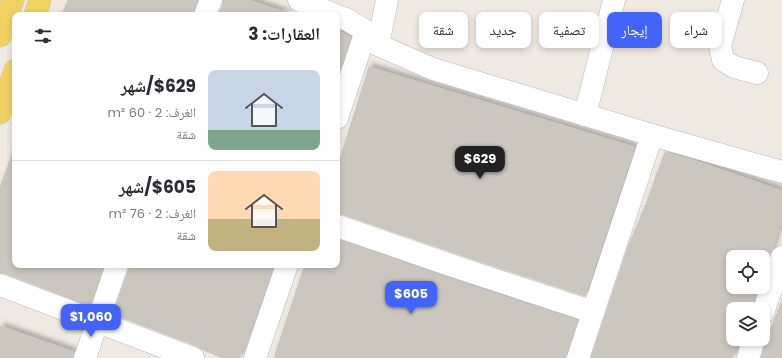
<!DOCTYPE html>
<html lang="ar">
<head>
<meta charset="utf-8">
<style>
  :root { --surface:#fff; --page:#f2f2f3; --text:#2b2b33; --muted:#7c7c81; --line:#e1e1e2; --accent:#4264fb }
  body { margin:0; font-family:Poppins,"Noto Naskh Arabic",sans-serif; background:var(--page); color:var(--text); direction:rtl; height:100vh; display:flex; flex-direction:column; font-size:15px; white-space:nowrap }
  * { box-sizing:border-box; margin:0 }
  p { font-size:13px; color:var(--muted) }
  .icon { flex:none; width:22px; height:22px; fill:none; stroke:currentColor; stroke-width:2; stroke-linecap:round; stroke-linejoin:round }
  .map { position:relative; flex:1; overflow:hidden; direction:ltr }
  .side { position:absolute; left:12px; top:12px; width:328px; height:256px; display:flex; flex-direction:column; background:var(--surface); border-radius:8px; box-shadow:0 2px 6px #0003; direction:rtl }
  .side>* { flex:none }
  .guide { position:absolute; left:352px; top:12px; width:370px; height:36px; direction:rtl; display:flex; gap:8px }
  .fabs { position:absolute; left:726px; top:250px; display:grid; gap:8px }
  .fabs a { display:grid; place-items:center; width:44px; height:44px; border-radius:8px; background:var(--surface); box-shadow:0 2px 6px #0003; font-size:20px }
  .price { position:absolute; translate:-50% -34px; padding:0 9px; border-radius:8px; background:var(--accent); color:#fff; font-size:13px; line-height:26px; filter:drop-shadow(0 1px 2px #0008) }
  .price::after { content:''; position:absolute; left:50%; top:24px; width:12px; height:9px; margin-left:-6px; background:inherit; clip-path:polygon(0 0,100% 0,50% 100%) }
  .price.selected { background:#222; color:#fff }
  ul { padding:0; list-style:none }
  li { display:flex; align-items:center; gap:12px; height:100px; padding:0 20px }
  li+li { border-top:1px solid var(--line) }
  li span { display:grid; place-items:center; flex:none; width:112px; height:80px; border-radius:8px; color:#555 }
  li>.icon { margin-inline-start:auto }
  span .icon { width:48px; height:48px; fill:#fffc; stroke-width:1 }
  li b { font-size:17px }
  h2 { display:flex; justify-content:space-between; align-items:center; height:48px; padding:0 20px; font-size:17px }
  .pill { padding:0 14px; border-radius:8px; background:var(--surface); box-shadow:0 2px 6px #0003; font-size:14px; line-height:36px }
  .pill.selected { background:var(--accent); color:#fff }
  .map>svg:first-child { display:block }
  .building { fill:#cbc7bf; stroke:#cbc5ba; filter:url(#shadow) }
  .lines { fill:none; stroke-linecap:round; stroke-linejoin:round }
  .minor-casing { stroke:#b4b7c1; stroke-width:23 }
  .major-casing { stroke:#c9c9c9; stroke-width:23 }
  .minor { stroke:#fff; stroke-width:22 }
  .major { stroke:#f2d163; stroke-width:22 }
</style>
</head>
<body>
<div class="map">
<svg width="782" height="358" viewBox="0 0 782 358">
  <defs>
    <filter id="shadow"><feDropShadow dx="3.5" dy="-3.5" stdDeviation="2" flood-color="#0004"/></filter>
  </defs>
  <rect width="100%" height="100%" fill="#efe9e1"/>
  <g class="building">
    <polygon points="68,0 198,0 193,10 193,15 62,15"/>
    <polygon points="223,0 249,0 286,13 285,15 218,15 223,5"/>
    <polygon points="337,31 351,37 337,78"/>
    <polygon points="369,67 634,147 585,296 454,253 341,214 337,214 337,169"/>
    <polygon points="13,152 15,152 15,265 104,265 90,306 4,273 0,273 0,188"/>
    <polygon points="665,152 696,161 782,191 782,218 773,247 769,257 733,257 733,287 758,287 750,309 733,309 733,339 739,339 732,358 591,358 628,247 645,207"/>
    <polygon points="337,239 446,277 577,320 566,354 566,358 274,358 305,265 337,265"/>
    <polygon points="129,265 274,265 239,358 223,358 203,350 197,346 113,314 129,269"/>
    <polygon points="781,303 782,303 782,358 761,358 766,342"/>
    <polygon points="0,326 74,352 73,358 0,358"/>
  </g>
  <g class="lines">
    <g class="minor-casing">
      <g id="minor">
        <polyline points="299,0 335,15"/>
        <polyline points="733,0 720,46 723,60 734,67 757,73"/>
        <polyline points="205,15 211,0"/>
        <polyline points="337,16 346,19 366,31 378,45 433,69 652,135 782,172"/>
        <polyline points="378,45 387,0"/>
        <polyline points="585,115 614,0"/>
        <polyline points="337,118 366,31"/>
        <polyline points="337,226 450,265 593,312"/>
        <polyline points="0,285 193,358"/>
        <polyline points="763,313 782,257"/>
        <polyline points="85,358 117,265"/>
        <polyline points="255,358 287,265"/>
        <polyline points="578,358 652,135"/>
        <polyline points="748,358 754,339"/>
      </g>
    </g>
    <g class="major-casing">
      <g id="major">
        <polyline points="35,15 40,0"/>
        <polyline points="0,36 13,0"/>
        <polyline points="0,113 15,70"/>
      </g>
    </g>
    <use href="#minor" class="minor"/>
    <use href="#major" class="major"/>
  </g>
</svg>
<div class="fabs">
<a><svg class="icon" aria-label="locate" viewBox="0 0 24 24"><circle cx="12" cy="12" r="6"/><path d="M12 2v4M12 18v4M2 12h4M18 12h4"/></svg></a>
<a><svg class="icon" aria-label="layers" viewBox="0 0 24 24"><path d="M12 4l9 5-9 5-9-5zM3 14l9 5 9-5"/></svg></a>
</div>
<b class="price selected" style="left:480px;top:180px">$629</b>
<b class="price" style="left:411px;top:315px">$605</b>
<b class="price" style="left:91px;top:338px">$1,060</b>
<div class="guide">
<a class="pill">شراء</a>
<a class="pill selected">إيجار</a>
<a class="pill">تصفية</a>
<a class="pill">جديد</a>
<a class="pill">شقة</a>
</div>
<section class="side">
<h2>العقارات: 3<svg class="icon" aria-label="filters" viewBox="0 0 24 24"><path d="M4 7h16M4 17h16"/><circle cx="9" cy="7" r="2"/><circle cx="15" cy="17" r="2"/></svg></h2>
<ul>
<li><span style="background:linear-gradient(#c9d6e8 75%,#7fa58c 0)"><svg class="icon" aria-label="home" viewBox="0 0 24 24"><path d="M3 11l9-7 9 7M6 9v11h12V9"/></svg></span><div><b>$629/شهر</b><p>الغرف: 2 · 60 m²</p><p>شقة</p></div></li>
<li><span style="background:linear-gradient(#ffd9b3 60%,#c2b280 0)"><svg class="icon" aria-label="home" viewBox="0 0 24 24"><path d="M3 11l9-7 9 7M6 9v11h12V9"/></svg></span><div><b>$605/شهر</b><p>الغرف: 2 · 76 m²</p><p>شقة</p></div></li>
</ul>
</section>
</div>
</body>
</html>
